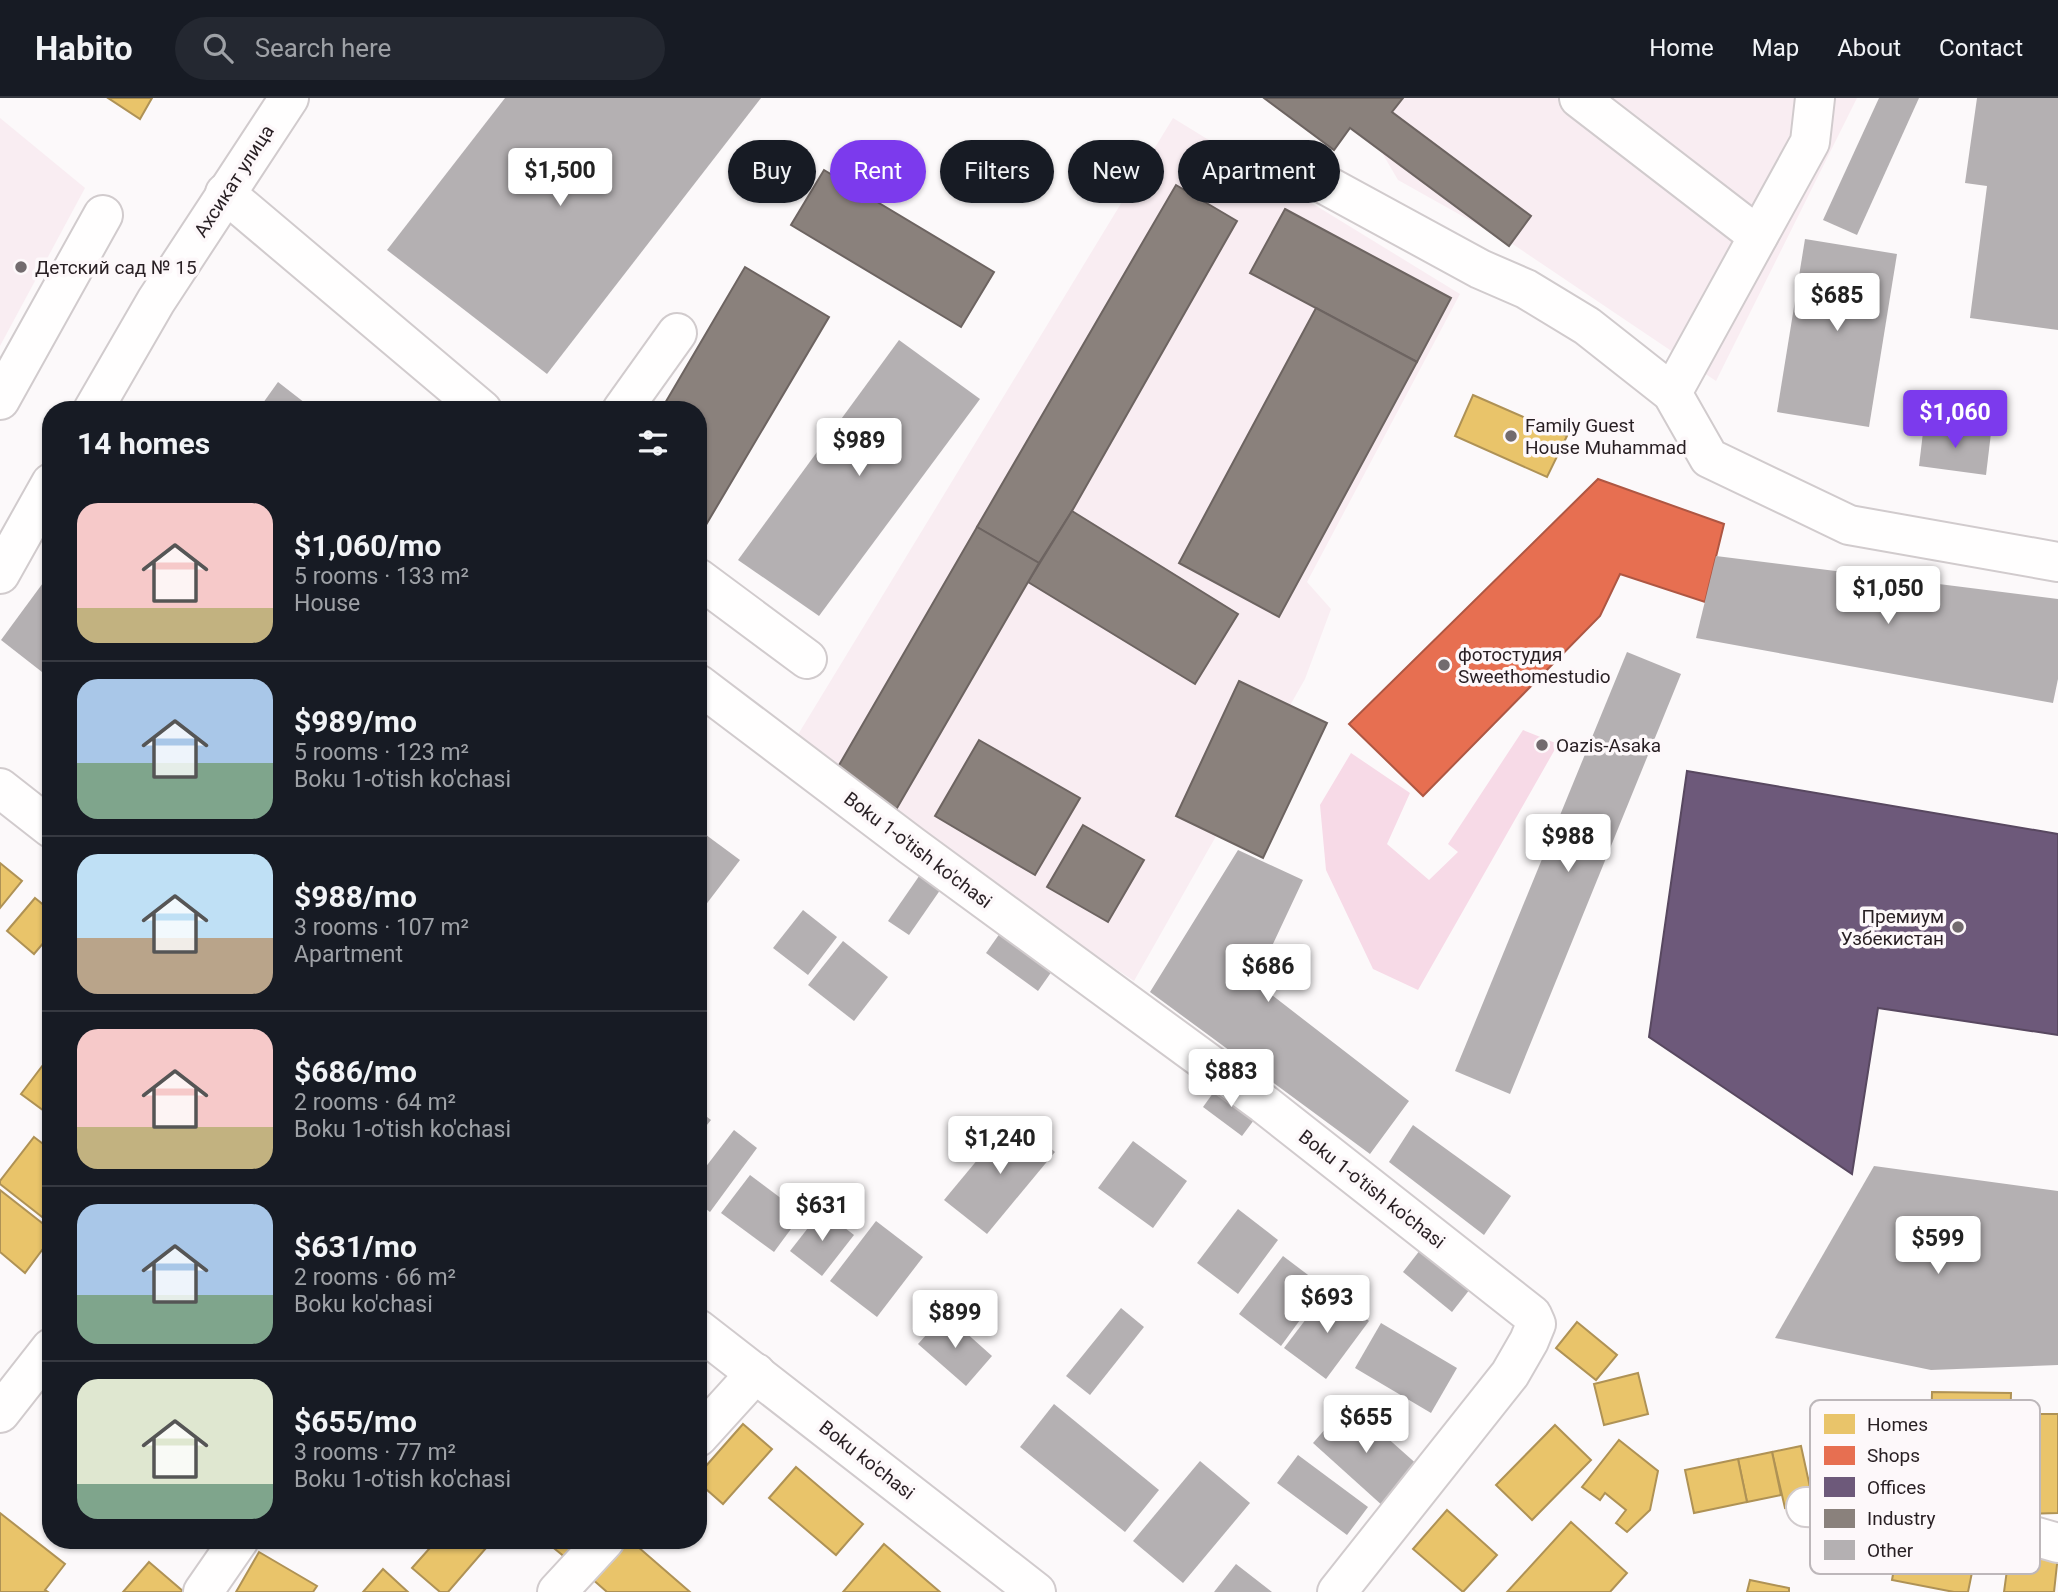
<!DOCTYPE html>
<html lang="en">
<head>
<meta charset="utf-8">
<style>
  :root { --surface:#171b24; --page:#242831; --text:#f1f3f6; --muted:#9ea1a6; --line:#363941; --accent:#7c3aed }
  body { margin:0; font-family:Roboto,sans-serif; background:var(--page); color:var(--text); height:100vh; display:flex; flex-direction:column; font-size:26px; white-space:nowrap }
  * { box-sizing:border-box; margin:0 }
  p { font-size:23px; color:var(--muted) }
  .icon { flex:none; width:38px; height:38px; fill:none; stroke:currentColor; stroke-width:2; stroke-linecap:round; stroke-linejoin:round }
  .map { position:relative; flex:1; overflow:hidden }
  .sheet { position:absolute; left:42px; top:303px; width:665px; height:1148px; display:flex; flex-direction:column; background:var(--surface); border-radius:28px; box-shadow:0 2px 5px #0004 }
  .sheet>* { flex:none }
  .guide { position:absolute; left:728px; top:42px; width:665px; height:63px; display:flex; gap:14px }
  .price { position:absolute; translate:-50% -60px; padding:0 16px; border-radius:7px; background:#fff; color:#222; font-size:23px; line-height:46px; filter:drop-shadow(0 2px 4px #0008) }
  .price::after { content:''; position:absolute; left:50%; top:42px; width:21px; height:16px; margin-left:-10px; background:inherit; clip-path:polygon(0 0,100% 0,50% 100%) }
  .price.on { background:var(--accent); color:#fff }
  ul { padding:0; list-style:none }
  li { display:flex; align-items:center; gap:21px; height:175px; padding:0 35px }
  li+li { border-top:2px solid var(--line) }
  li span { display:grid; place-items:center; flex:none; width:196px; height:140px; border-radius:21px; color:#555 }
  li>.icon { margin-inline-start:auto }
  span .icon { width:84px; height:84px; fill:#fffc; stroke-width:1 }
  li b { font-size:30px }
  h2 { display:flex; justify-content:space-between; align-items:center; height:84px; padding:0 35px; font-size:30px }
  .pill { padding:0 24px; border-radius:32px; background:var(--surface); box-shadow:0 2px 5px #0004; font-size:24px; line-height:63px }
  .pill.on { background:var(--accent); color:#fff }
  header { display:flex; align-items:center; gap:42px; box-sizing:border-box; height:98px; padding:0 35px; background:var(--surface); border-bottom:2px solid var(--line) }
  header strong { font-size:33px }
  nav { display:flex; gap:38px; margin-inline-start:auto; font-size:24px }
  .search { width:490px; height:63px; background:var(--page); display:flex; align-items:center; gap:18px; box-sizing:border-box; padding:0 24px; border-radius:38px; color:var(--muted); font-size:26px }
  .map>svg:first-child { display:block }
  .built { fill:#f9edf2 }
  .green { fill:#f7dae7 }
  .homes { fill:#e9c46a; stroke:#af9255; stroke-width:2 }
  .shops { fill:#e76f51; stroke:#ae5743; stroke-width:2 }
  .offices { fill:#6d597a; stroke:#584860; stroke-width:2 }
  .industry { fill:#8a817c; stroke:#6d6461; stroke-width:2 }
  .building { fill:#b4b0b2 }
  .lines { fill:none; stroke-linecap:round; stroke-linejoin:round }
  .minor-casing { stroke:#d1cbcd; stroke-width:42 }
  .minor { stroke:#fffefe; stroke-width:38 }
  .poi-dot { fill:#726b6e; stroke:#fdf8fa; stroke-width:2.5 }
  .labels { text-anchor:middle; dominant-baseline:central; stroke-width:7; stroke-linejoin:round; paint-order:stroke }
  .street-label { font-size:19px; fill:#281f23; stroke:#fdf8fa }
  .poi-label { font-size:19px; fill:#281f23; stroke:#fdf8fa; text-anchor:start }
  .key { fill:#fdf8fa; stroke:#bdb7ba; stroke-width:2 }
  .key-label { font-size:19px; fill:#281f23 }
</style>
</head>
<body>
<header>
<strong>Habito</strong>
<div class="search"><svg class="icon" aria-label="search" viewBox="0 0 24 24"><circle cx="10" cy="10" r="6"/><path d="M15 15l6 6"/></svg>Search here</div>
<nav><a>Home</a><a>Map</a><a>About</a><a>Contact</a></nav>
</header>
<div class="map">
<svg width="2058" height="1494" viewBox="0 0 2058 1494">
  <rect width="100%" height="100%" fill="#fcf9fa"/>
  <g class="built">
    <polygon points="1350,0 1857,0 1716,283 1514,147 1398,82"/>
    <polygon points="0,20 85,90 0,248"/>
    <polygon points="1173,20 1460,196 1307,484 1331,511 1305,581 1134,883 788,653"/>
  </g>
  <polygon class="green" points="1523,632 1558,646 1418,892 1373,871 1326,772 1320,707 1351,655 1410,695 1387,746 1429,782 1458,754 1448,746"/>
  <g class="homes">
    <polygon points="108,0 152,0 140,21"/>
    <polygon points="1473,297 1567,338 1547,379 1455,338"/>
    <polygon points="0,765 22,783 0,810"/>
    <polygon points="35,800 51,813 51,836 34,856 7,833"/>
    <polygon points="46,963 51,966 51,1018 21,996"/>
    <polygon points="34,1039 51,1052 51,1126 0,1086 0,1083"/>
    <polygon points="0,1092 51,1132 51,1140 25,1175 0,1154"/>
    <polygon points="1577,1224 1617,1257 1596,1282 1556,1250"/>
    <polygon points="1638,1275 1648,1316 1604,1327 1594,1286"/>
    <polygon points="1932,1294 2011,1295 2010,1331 1969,1330 1968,1362 2005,1363 2004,1393 1930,1392"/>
    <polygon points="2016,1316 2058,1316 2058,1415 2017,1416"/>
    <polygon points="743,1326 772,1351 723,1406 698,1384 698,1377"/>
    <polygon points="1555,1327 1591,1362 1532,1422 1496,1387"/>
    <polygon points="1619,1342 1658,1373 1650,1412 1627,1434 1616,1425 1626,1412 1605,1395 1600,1402 1582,1389"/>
    <polygon points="1801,1348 1813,1403 1785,1410 1772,1354"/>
    <polygon points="1772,1354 1781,1397 1747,1404 1738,1361"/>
    <polygon points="1738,1361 1747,1404 1694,1415 1685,1372"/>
    <polygon points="796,1369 863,1426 836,1457 769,1400"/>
    <polygon points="1447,1412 1497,1457 1463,1494 1413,1451"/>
    <polygon points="0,1415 65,1466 45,1492 48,1494 0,1494"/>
    <polygon points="1571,1424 1627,1475 1610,1494 1507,1494"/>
    <polygon points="1902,1425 1979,1440 1968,1494 1954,1494 1892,1482"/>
    <polygon points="437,1442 493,1442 448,1494 440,1494 412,1470"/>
    <polygon points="544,1442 581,1442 566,1460"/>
    <polygon points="623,1442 630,1442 690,1494 607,1494 591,1480"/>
    <polygon points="884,1446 940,1494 843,1494"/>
    <polygon points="2010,1450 2058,1457 2054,1494 2004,1494"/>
    <polygon points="259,1454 317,1488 313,1494 236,1494"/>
    <polygon points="149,1464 184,1494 123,1494"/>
    <polygon points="383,1471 408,1494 363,1494"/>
    <polygon points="1750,1482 1789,1490 1789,1494 1747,1494"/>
  </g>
  <polygon class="shops" points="1598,381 1724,426 1705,504 1620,476 1600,518 1423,698 1349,626"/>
  <polygon class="offices" points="1687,673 2058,736 2058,937 1878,910 1852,1076 1649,939"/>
  <g class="industry">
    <polygon points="1264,0 1403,0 1392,14 1531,118 1509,148 1350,30 1334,52"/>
    <polygon points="824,72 994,174 961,229 791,127"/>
    <polygon points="1176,87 1237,123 1072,413 1039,465 977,429"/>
    <polygon points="1285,111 1451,200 1417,264 1250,175"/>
    <polygon points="745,169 829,219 700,437 698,436 698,312 661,312"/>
    <polygon points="1316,210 1417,264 1279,519 1179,465"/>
    <polygon points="1072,413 1238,516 1195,586 1028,484"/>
    <polygon points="977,429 1039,465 893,717 831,681"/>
    <polygon points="1239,583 1327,625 1263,760 1176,718"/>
    <polygon points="979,642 1080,700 1035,777 935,718"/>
    <polygon points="1083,727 1144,762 1108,824 1047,789"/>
  </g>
  <g class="building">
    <polygon points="505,0 761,0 547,276 387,152"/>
    <polygon points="1879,0 1919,0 1857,137 1823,122"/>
    <polygon points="1977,0 2058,0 2058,232 1970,220 1987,88 1965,85"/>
    <polygon points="1805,141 1897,156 1869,329 1777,314"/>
    <polygon points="899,242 980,301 819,518 738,462"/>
    <polygon points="278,284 314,312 258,312"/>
    <polygon points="1924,326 1991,335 1986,377 1919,368"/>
    <polygon points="1716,458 2058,501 2058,581 2053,605 1696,540"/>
    <polygon points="51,474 51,581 1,542"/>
    <polygon points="1627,554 1681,576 1510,996 1455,973"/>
    <polygon points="698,731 740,762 698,817"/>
    <polygon points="1238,752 1303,782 1255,884 1409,1003 1370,1056 1150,894"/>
    <polygon points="924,771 945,785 909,837 888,823"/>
    <polygon points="803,812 837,839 808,877 773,850"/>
    <polygon points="1005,828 1057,866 1038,893 986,855"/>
    <polygon points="843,843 888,879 854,923 808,887"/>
    <polygon points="1221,984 1260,1014 1242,1038 1203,1009"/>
    <polygon points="698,1012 711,1022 698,1038"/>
    <polygon points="1013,1019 1055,1054 987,1136 944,1102"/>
    <polygon points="1413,1027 1511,1098 1484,1137 1389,1064"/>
    <polygon points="734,1032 757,1050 710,1114 698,1105 698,1079"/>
    <polygon points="1133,1043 1187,1083 1153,1130 1098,1090"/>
    <polygon points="1874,1068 2058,1093 2058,1267 1931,1272 1775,1240"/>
    <polygon points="750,1077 802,1116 774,1154 721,1115"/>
    <polygon points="1238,1111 1278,1142 1238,1196 1197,1165"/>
    <polygon points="822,1112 854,1137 822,1178 790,1153"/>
    <polygon points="876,1123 923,1159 877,1219 830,1183"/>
    <polygon points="1424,1147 1474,1186 1452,1214 1403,1174"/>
    <polygon points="1283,1158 1324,1189 1281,1248 1239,1216"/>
    <polygon points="1328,1192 1369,1223 1326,1281 1284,1250"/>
    <polygon points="1121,1210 1144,1229 1090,1297 1066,1278"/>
    <polygon points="945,1216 992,1258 966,1288 918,1246"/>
    <polygon points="1381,1225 1457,1270 1431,1315 1355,1270"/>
    <polygon points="1348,1305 1420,1369 1384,1409 1313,1345"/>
    <polygon points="1054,1306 1159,1392 1125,1434 1020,1349"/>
    <polygon points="1298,1357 1368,1409 1347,1437 1277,1385"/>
    <polygon points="1200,1363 1250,1405 1183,1485 1133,1443"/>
    <polygon points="1236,1466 1272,1494 1214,1494"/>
  </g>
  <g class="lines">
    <g class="minor-casing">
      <g id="minor">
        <polyline points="1579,0 1758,138"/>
        <polyline points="1291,68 1480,171 1526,191 1587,228 1672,295 1709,360 1849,427 2058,464"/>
        <polyline points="225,95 482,312"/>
        <polyline points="1672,295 1810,44 1815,0"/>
        <polyline points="0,302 103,117"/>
        <polyline points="93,312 156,203 289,0"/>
        <polyline points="622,312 677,235"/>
        <polyline points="0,476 51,385"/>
        <polyline points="698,480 807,561"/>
        <polyline points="698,586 912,748 1264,1006 1532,1217 1536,1226 1529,1243 1510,1276 1337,1494"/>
        <polyline points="0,690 51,730"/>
        <polyline points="698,1231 1036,1494"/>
        <polyline points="0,1315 51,1250"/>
        <polyline points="698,1339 756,1275"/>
        <polyline points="1806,1409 1960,1417 2058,1445"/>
        <polyline points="203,1494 239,1442"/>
        <polyline points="557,1494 605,1442"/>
      </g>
    </g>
    <use href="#minor" class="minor"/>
  </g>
  <g class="poi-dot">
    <circle cx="21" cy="169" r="7"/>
    <circle cx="1511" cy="338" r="7"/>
    <circle cx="1444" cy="567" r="7"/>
    <circle cx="1542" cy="647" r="7"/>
    <circle cx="1958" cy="829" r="7"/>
  </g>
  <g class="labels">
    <g class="street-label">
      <text transform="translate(234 83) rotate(-57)">Ахсикат улица</text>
      <text transform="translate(918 752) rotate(37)">Boku 1-o'tish ko'chasi</text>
      <text transform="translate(1372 1091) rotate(38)">Boku 1-o'tish ko'chasi</text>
      <text transform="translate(867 1362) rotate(38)">Boku ko'chasi</text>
    </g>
    <g class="poi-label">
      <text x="35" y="169">Детский сад № 15</text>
      <text x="1525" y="327">Family Guest<tspan x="1525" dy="22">House Muhammad</tspan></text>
      <text x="1458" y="556">фотостудия<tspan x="1458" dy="22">Sweethomestudio</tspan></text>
      <text x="1556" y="647">Oazis-Asaka</text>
      <text x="1944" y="818" text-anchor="end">Премиум<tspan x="1944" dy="22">Узбекистан</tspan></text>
    </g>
  </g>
  <rect x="1810" y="1302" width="230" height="174" rx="10" class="key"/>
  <rect x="1824" y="1316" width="31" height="20" fill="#e9c46a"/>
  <rect x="1824" y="1348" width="31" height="19" fill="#e76f51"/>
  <rect x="1824" y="1379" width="31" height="20" fill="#6d597a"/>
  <rect x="1824" y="1411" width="31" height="19" fill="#8a817c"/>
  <rect x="1824" y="1442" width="31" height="20" fill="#b4b0b2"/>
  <g class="key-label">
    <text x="1867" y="1333">Homes</text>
    <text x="1867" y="1364">Shops</text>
    <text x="1867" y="1396">Offices</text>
    <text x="1867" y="1427">Industry</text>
    <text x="1867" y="1459">Other</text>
  </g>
</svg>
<b class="price" style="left:560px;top:110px">$1,500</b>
<b class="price" style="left:1837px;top:235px">$685</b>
<b class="price on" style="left:1955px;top:352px">$1,060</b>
<b class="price" style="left:859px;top:380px">$989</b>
<b class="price" style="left:1888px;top:528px">$1,050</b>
<b class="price" style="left:1568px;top:776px">$988</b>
<b class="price" style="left:1268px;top:906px">$686</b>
<b class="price" style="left:1231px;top:1011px">$883</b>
<b class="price" style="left:1000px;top:1078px">$1,240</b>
<b class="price" style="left:822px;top:1145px">$631</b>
<b class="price" style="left:1938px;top:1178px">$599</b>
<b class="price" style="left:1327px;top:1237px">$693</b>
<b class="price" style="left:955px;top:1252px">$899</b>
<b class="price" style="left:1366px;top:1357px">$655</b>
<div class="guide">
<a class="pill">Buy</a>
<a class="pill on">Rent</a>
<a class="pill">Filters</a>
<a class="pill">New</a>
<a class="pill">Apartment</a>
</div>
<section class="sheet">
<h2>14 homes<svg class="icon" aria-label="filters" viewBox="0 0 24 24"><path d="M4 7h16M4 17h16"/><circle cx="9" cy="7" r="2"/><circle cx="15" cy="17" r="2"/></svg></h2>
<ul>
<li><span style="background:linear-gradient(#f6c9c9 75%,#c2b280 0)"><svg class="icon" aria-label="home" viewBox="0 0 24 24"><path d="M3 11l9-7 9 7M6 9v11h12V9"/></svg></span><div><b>$1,060/mo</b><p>5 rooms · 133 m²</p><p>House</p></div></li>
<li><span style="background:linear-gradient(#a9c7e8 60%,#7fa58c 0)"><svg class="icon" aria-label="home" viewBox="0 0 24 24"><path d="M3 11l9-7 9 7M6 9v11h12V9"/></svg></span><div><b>$989/mo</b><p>5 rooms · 123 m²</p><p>Boku 1-o'tish ko'chasi</p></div></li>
<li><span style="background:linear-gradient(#bfe0f5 60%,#b9a48a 0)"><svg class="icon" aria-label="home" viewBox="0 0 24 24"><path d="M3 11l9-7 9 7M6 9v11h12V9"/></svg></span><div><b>$988/mo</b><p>3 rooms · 107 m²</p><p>Apartment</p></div></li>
<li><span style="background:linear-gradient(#f6c9c9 70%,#c2b280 0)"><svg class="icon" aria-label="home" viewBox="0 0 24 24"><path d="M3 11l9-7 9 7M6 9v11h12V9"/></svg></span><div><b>$686/mo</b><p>2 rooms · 64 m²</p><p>Boku 1-o'tish ko'chasi</p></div></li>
<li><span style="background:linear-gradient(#a9c7e8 65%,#7fa58c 0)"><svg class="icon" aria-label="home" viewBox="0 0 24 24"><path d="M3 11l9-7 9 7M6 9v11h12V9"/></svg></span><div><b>$631/mo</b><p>2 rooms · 66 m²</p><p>Boku ko'chasi</p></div></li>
<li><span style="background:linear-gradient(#dfe7d0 75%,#7fa58c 0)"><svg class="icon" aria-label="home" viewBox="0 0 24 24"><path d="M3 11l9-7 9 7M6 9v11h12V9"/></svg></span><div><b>$655/mo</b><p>3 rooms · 77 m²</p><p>Boku 1-o'tish ko'chasi</p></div></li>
</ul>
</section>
</div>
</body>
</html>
